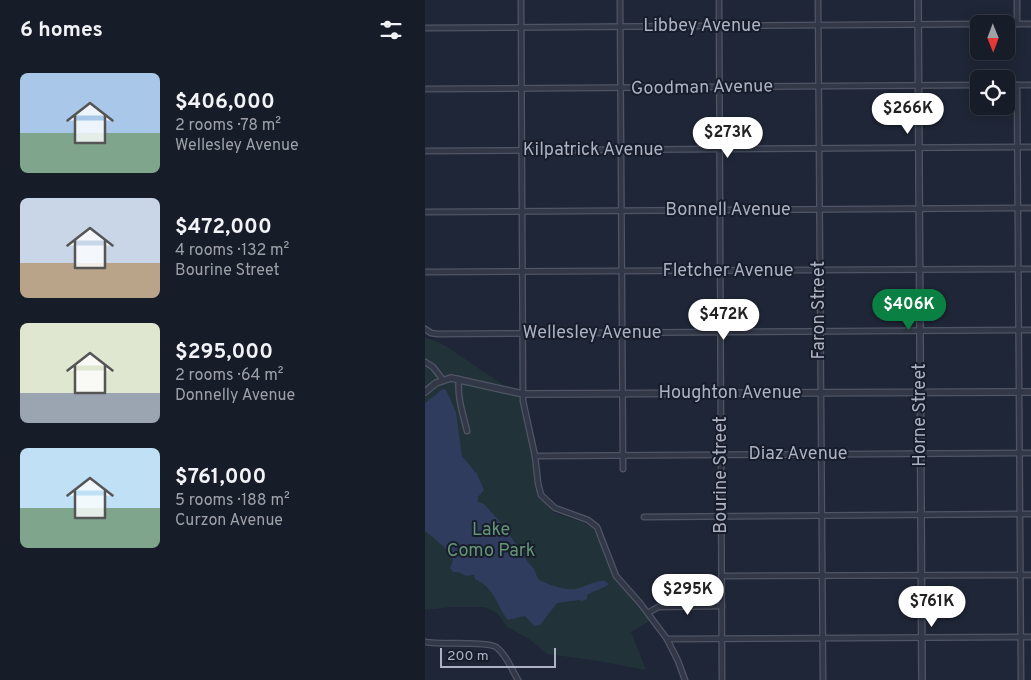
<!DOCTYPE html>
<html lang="en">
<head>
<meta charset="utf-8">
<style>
  :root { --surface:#171c29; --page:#242935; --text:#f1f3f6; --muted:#9ea1a8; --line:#363a46; --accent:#0b8043 }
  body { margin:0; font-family:Overpass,sans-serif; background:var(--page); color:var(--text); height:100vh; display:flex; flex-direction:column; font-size:19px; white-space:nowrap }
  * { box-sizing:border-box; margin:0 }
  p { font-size:16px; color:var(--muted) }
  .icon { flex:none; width:28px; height:28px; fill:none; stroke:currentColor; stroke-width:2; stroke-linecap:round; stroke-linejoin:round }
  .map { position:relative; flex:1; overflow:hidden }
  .drawer { display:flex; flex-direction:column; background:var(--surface); width:425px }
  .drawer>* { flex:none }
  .needle { width:32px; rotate:179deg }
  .tools { position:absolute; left:545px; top:15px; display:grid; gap:10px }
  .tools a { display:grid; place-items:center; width:45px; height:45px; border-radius:8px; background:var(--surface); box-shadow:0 2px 12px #0003,0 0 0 1px var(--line); font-size:25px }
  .scale { position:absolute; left:15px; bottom:12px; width:116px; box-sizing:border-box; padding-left:5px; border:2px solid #acb2c4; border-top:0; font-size:14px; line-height:18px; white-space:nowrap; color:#acb2c4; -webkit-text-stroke:4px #181d2c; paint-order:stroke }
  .price { position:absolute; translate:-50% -42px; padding:0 11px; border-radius:18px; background:#fff; color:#222; font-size:16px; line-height:32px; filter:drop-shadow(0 1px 2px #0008) }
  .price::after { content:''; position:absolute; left:50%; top:30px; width:15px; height:11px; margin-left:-8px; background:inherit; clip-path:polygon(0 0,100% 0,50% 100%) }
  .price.selected { background:var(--accent); color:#fff }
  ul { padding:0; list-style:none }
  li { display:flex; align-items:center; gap:15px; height:125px; padding:0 20px }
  li span { display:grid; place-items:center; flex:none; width:140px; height:100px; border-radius:8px; color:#555 }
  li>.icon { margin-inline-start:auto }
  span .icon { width:60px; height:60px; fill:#fffc; stroke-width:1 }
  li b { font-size:21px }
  h2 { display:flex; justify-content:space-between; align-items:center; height:60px; padding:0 20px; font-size:21px }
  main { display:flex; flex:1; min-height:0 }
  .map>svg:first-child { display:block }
  .green { fill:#213238 }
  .water { fill:#303c5d }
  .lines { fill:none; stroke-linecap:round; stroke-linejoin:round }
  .minor-casing { stroke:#505565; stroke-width:7 }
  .tertiary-casing { stroke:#505565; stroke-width:8 }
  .minor { stroke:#323847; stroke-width:4.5 }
  .tertiary { stroke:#323847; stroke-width:5.5 }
  .labels { text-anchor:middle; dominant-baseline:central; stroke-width:4; stroke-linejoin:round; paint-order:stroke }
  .street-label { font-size:18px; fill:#acb2c4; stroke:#181d2c }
  .park-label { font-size:18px; fill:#649576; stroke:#181d2c }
</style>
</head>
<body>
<main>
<section class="drawer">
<h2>6 homes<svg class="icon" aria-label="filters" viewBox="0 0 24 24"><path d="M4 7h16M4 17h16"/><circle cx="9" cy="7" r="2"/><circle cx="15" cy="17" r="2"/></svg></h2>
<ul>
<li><span style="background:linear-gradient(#a9c7e8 60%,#7fa58c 0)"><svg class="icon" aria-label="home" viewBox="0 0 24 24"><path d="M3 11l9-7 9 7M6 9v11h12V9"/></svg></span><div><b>$406,000</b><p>2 rooms · 78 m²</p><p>Wellesley Avenue</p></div></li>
<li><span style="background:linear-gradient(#c9d6e8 65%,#b9a48a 0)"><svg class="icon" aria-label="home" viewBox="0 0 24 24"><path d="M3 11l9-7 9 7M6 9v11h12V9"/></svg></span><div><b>$472,000</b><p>4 rooms · 132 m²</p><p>Bourine Street</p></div></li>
<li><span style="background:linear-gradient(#dfe7d0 70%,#9aa5b1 0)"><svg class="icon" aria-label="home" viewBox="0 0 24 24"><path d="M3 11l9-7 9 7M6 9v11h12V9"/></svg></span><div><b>$295,000</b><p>2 rooms · 64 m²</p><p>Donnelly Avenue</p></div></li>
<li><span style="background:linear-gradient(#bfe0f5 60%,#7fa58c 0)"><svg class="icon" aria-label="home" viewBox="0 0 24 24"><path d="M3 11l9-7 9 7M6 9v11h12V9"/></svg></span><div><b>$761,000</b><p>5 rooms · 188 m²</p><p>Curzon Avenue</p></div></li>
</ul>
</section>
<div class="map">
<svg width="606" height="680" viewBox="0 0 606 680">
  <rect width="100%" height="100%" fill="#1f2637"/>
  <polygon class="green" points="0,337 21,346 96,397 114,496 129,513 157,522 167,527 176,544 189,578 226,620 206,632 221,670 174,661 122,654 104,639 82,627 72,613 59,607 26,607 0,610"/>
  <path class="water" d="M 18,389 L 20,389 L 22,392 L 31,412 L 37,456 L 52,474 L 59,490 L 53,497 L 53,502 L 59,504 L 78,525 L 103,562 L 109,569 L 113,579 C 121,584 141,591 150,589 C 161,587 169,580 180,581 L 184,584 C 177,590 169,590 162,595 L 162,599 L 157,601 L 154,600 L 132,603 L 115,625 L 109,626 L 100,616 L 83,620 C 70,604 72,590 50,579 L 49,575 L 41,576 L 33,572 L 28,572 L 25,568 L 28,560 L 19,547 L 0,531 L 0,403 Z"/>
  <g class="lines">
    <g class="minor-casing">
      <g id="minor">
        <polyline points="96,0 98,401 110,456 113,483 116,495 130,508 163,520 172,527 191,576 215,603 242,639 253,661 260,680"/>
        <polyline points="195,0 198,469"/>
        <polyline points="294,0 297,680"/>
        <polyline points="393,0 398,680"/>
        <polyline points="592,0 592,24"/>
        <polyline points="581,24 606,24"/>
        <polyline points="0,28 554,24"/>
        <polyline points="581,85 606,85"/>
        <polyline points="592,85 596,680"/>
        <polyline points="0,89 554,85"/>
        <polyline points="0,151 606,147"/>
        <polyline points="0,212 606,208"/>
        <polyline points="0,272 606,269"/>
        <polyline points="0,329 6,333 12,334 606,330"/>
        <polyline points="0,362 8,367 18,380"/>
        <path d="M 34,379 C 32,397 38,414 42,431"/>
        <polyline points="110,456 606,453"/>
        <polyline points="219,517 606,514"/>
        <polyline points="297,576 606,575"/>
        <polyline points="223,613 233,607 297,606"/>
        <polyline points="242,639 606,637"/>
        <path d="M 0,642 C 14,645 62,641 71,647 C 81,654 87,670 93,680"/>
      </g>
    </g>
    <g class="tertiary-casing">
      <g id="tertiary">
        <polyline points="493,0 497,680"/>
        <polyline points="0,392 11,383 26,378 98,394 606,392"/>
      </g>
    </g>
    <use href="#minor" class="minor"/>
    <use href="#tertiary" class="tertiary"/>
  </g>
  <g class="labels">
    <g class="street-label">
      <text x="277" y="26">Libbey Avenue</text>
      <text transform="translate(277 88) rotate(-1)">Goodman Avenue</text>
      <text x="168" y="150">Kilpatrick Avenue</text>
      <text x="303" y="210">Bonnell Avenue</text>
      <text x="303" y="271">Fletcher Avenue</text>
      <text transform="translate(394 310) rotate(-90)">Faron Street</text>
      <text x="167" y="333">Wellesley Avenue</text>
      <text x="305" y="393">Houghton Avenue</text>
      <text transform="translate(495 415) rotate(-90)">Horne Street</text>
      <text x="373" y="454">Diaz Avenue</text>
      <text transform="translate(296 475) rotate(-90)">Bourine Street</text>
    </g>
    <g class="park-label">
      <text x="66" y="530">Lake<tspan x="66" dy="21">Como Park</tspan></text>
    </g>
  </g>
</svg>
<div class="tools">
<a><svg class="needle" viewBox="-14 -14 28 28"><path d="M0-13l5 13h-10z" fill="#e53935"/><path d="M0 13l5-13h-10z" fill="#9ea1a8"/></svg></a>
<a><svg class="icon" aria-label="locate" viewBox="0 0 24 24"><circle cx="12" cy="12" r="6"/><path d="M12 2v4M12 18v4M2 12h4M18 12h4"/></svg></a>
</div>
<div class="scale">200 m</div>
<b class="price" style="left:483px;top:135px">$266K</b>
<b class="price" style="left:303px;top:159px">$273K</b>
<b class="price selected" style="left:484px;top:331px">$406K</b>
<b class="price" style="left:299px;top:341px">$472K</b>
<b class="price" style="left:263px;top:616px">$295K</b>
<b class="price" style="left:507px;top:628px">$761K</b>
</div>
</main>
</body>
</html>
